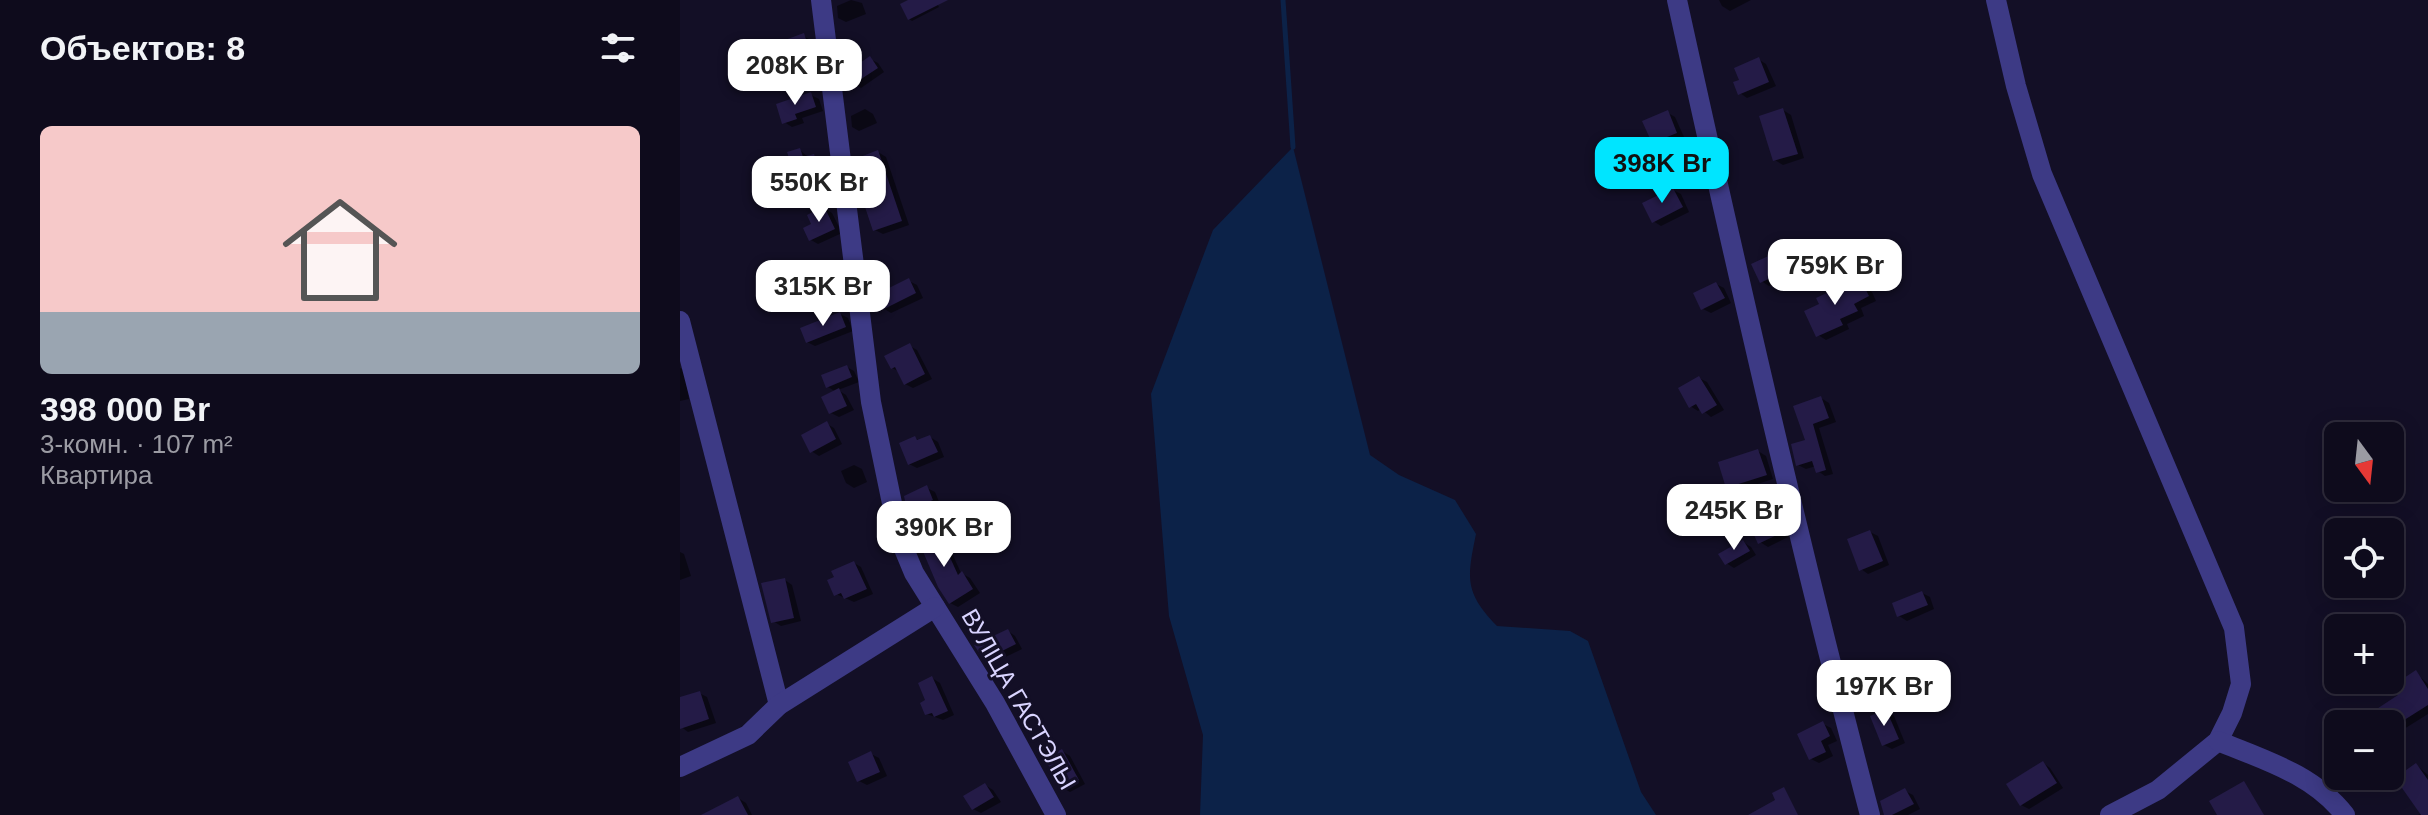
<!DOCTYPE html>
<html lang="ru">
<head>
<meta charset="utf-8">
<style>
  :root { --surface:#0e0b1c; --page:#171425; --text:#f1f3f6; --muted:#9b9ba3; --line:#2e2b3b; --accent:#00e5ff }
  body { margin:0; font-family:Helvetica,sans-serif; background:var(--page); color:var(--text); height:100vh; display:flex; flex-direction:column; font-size:30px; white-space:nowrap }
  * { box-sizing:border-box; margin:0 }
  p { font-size:26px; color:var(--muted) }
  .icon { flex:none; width:44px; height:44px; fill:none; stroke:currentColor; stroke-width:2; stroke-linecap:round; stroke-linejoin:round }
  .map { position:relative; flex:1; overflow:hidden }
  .side { display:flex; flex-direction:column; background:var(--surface); width:680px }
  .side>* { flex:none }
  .needle { width:52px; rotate:165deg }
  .buttons { position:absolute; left:1644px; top:422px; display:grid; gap:16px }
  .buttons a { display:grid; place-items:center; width:80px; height:80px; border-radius:12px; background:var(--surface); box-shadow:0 4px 20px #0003,0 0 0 2px var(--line); font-size:40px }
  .price { position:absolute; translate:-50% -68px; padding:0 18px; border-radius:16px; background:#fff; color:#222; font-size:26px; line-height:52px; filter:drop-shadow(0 2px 4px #0008) }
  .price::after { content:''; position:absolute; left:50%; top:48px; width:24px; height:18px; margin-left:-12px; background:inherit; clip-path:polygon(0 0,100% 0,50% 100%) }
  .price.current { background:var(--accent); color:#111 }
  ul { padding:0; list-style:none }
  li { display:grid; align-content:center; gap:16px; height:424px; padding:0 40px }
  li+li { border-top:2px solid var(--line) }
  li span { display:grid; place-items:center; height:248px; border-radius:12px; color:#555 }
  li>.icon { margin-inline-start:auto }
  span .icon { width:144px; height:144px; fill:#fffc; stroke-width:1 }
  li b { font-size:34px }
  h2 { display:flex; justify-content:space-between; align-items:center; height:96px; padding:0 40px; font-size:34px }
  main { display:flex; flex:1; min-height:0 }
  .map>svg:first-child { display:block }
  .water { fill:#0c2248 }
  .shadow { fill:#0007 }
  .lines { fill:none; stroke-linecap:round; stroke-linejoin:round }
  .stream { stroke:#0c2248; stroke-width:5 }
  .building { fill:#241b47 }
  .minor { stroke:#3d3a85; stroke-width:20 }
  .labels { text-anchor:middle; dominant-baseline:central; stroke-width:6; stroke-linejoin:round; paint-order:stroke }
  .street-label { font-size:24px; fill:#d9d4ff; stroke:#130f26 }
</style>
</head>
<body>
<main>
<section class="side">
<h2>Объектов: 8<svg class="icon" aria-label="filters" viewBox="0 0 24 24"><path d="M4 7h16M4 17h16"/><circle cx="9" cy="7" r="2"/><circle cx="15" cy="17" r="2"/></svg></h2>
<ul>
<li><span style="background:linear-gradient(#f6c9c9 75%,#9aa5b1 0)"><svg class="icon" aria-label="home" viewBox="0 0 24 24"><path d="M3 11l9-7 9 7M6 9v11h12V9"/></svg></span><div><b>398 000 Br</b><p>3-комн. · 107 m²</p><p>Квартира</p></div></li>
</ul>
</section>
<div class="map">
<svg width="1748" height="815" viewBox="0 0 1748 815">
  <rect width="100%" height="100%" fill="#130f26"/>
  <path class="water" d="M 613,147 L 690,455 L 719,475 L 775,500 L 796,534 C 787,578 784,592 817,626 L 890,631 L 908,641 L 961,792 L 976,815 L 520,815 L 523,735 L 489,616 L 471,394 L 533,230 Z"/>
  <g class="shadow">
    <polygon points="171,0 182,3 186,14 166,22 158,18 157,6"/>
    <polygon points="233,0 255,0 259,7 232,21 229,19"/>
    <polygon points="1039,0 1071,0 1050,11 1042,6"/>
    <polygon points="123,36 131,40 136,53 116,61 117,66 108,69 100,65"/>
    <polygon points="190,59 198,63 204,72 181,88 174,84"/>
    <polygon points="1078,59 1086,64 1096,86 1067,98 1060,93 1061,81"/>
    <polygon points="131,95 139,99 143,111 122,118 124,123 112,127 104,122"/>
    <polygon points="185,109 193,114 197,123 179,131 172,127 171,116"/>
    <polygon points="1103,110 1111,115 1124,158 1103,165 1095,160"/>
    <polygon points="988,113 995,117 1004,137 981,147 973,142"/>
    <polygon points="120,150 128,157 134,156 141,160 146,174 112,184 105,180"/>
    <polygon points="198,152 206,157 229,225 203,234 195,230"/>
    <polygon points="993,190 1001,194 1009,212 981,226 973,221"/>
    <polygon points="144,208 152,213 162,233 138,244 131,240 134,225"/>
    <polygon points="1108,250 1116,254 1123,270 1089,286 1081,281"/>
    <polygon points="229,281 237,285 243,298 211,313 203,308"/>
    <polygon points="1176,281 1192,292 1196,301 1181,308 1184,316 1167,324 1169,329 1146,340 1138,335"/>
    <polygon points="1036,284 1044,288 1051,303 1031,313 1023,309"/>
    <polygon points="160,314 168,318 173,331 135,346 127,342"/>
    <polygon points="230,346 237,350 252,379 233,388 225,384 220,372 212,368"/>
    <polygon points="167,367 174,371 179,382 158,390 166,395 174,410 159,417 151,413 156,392 148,387"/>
    <polygon points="0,368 4,370 9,399 0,401"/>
    <polygon points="1019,378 1027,382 1044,410 1031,417 1021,409 1018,411 1010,406"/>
    <polygon points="1141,398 1149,403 1156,422 1139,428 1153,474 1145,476 1138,471 1136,466 1126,469 1118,465"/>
    <polygon points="147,424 154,428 162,444 139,456 131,451"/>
    <polygon points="250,437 258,442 264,457 237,468 229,464 235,438 240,441"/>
    <polygon points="1078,451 1086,456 1093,479 1056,491 1048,486"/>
    <polygon points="174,465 182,469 187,482 174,488 166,483 161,471"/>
    <polygon points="247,488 255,492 260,504 236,514 229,510"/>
    <polygon points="1100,516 1108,520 1112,535 1088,547 1080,542 1086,517 1090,520"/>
    <polygon points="1190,532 1198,536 1209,565 1188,574 1181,569"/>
    <polygon points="258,535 266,540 281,573 290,578 300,593 278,607 270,603"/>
    <polygon points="1063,542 1071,547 1076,555 1054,568 1046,563"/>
    <polygon points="0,552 4,554 11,576 0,580"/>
    <polygon points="174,563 181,567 193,594 174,602 156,594"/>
    <polygon points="105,580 112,585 121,621 101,626 93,621"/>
    <polygon points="1242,593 1250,597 1254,609 1227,621 1219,616"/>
    <polygon points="328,631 335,636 342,649 313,663 305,659"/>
    <polygon points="1736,673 1748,684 1748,714 1724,729 1726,732 1710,743 1710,724 1680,724 1721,695"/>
    <polygon points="252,678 260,683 274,715 263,720 247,714"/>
    <polygon points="19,693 27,697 36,723 8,732 0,726 0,699"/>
    <polygon points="1206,711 1214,716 1225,743 1212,749 1204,745"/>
    <polygon points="1143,724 1151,728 1157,741 1148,745 1153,756 1139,763 1131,759"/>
    <polygon points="382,751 390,756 405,784 390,792 383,788"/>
    <polygon points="191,754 199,758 207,776 187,785 179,781"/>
    <polygon points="1363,763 1370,768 1383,788 1349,809 1341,805"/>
    <polygon points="1736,765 1748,775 1748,815 1738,815 1742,813"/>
    <polygon points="305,785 313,790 321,802 301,813 293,809"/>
    <polygon points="1225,791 1233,795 1240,809 1228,815 1207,815"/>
    <polygon points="58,798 66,803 72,815 32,815"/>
  </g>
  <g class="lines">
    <polyline class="stream" points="603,0 613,147"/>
  </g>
  <g class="building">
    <polygon points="228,0 268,0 228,20 220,4"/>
    <polygon points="124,33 129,49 109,57 111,62 98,66 91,45"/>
    <polygon points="190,56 198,68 172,85 164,74"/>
    <polygon points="1079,57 1089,82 1058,95 1053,82 1059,80 1054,68"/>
    <polygon points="131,92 136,107 115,114 117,119 102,124 96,104"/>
    <polygon points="1103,108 1118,154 1093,161 1079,116"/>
    <polygon points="988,110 997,133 972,143 962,121"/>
    <polygon points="120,148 123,157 134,154 139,170 103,181 98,164 110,161 107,152"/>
    <polygon points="198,150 222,221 193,231 185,207 193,205 175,159"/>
    <polygon points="993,188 1003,207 972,223 962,203"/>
    <polygon points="144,206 155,229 129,241 123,228 131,224 127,215"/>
    <polygon points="1108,247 1116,266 1080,283 1071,264"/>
    <polygon points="229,278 236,293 202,310 195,295"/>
    <polygon points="1176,279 1180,287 1184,286 1189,296 1174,304 1178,311 1160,319 1163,325 1136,337 1124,311 1139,304 1136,298"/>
    <polygon points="1036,282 1045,298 1021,310 1013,293"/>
    <polygon points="160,312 166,327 126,343 120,328"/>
    <polygon points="230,343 245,374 224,385 215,367 211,369 204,356"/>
    <polygon points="167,365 172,377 146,388 141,375"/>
    <polygon points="1019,376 1037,405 1022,414 1016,404 1009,408 998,388"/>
    <polygon points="159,388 167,406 149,414 141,397"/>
    <polygon points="1141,396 1149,418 1133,424 1146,470 1136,473 1132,461 1116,466 1111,444 1125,440 1113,406"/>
    <polygon points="147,421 156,439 130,453 121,435"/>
    <polygon points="250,435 258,452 228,465 219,443 235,436 237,440"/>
    <polygon points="1078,449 1087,475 1046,488 1038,462"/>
    <polygon points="247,485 253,500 227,511 224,496"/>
    <polygon points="1100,513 1105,531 1078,544 1071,528 1076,525 1074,521 1086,515 1088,519"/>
    <polygon points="1190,530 1203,561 1179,571 1167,539"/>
    <polygon points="259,533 278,575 282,571 293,589 269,604 258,587 239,542"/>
    <polygon points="1063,540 1070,551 1045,565 1038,554"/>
    <polygon points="174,561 187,589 164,599 161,593 154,596 147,580 154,577 151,571"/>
    <polygon points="105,578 114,618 91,623 81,583"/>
    <polygon points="1242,591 1248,605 1217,617 1212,603"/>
    <polygon points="328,629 336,644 304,660 294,645"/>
    <polygon points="1736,670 1748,689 1748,705 1710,729 1710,724 1674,724 1718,695 1712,686"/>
    <polygon points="252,676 268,711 254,717 252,713 245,715 240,703 245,700 238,683"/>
    <polygon points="20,691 29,719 0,729 0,697"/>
    <polygon points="1206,709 1219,739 1202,746 1190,716"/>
    <polygon points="1143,721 1150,736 1141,741 1146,752 1129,760 1117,734"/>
    <polygon points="382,749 399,780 381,789 365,759"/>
    <polygon points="191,751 200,772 177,782 168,762"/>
    <polygon points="1363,761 1377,783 1340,806 1326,784"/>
    <polygon points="1736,763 1748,780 1748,815 1741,815 1715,778"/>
    <polygon points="1564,781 1584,815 1537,815 1529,801"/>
    <polygon points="305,783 314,797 292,810 283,796"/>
    <polygon points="1104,787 1118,815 1068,815 1095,800 1092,793"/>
    <polygon points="1225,788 1234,804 1212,815 1204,815 1200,801"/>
    <polygon points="58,796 68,815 21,815"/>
  </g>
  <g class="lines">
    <g class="minor">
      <polyline points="141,0 191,402 219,537 234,573 315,703 376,815"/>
      <path d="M 997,0 C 1057,273 1119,545 1190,815"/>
      <polyline points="1316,0 1336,86 1362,174 1554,628 1561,684 1552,713 1538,741 1478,790 1430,815"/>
      <polyline points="0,321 99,705"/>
      <path d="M 1538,741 C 1584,760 1633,774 1665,815"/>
      <polyline points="0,767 68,735 99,705 255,607"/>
    </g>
  </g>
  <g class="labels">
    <g class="street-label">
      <text transform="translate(339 699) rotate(60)">ВУЛІЦА ГАСТЭЛЫ</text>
    </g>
  </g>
</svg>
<div class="buttons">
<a><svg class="needle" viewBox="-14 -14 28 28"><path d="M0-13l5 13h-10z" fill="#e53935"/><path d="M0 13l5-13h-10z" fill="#9b9ba3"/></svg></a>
<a><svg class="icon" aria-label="locate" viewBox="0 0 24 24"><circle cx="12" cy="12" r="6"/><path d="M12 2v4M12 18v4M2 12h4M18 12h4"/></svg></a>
<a>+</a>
<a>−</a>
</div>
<b class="price" style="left:115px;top:107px">208K Br</b>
<b class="price current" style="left:982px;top:205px">398K Br</b>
<b class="price" style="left:139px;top:224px">550K Br</b>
<b class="price" style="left:1155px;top:307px">759K Br</b>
<b class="price" style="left:143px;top:328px">315K Br</b>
<b class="price" style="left:1054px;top:552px">245K Br</b>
<b class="price" style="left:264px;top:569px">390K Br</b>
<b class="price" style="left:1204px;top:728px">197K Br</b>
</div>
</main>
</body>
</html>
